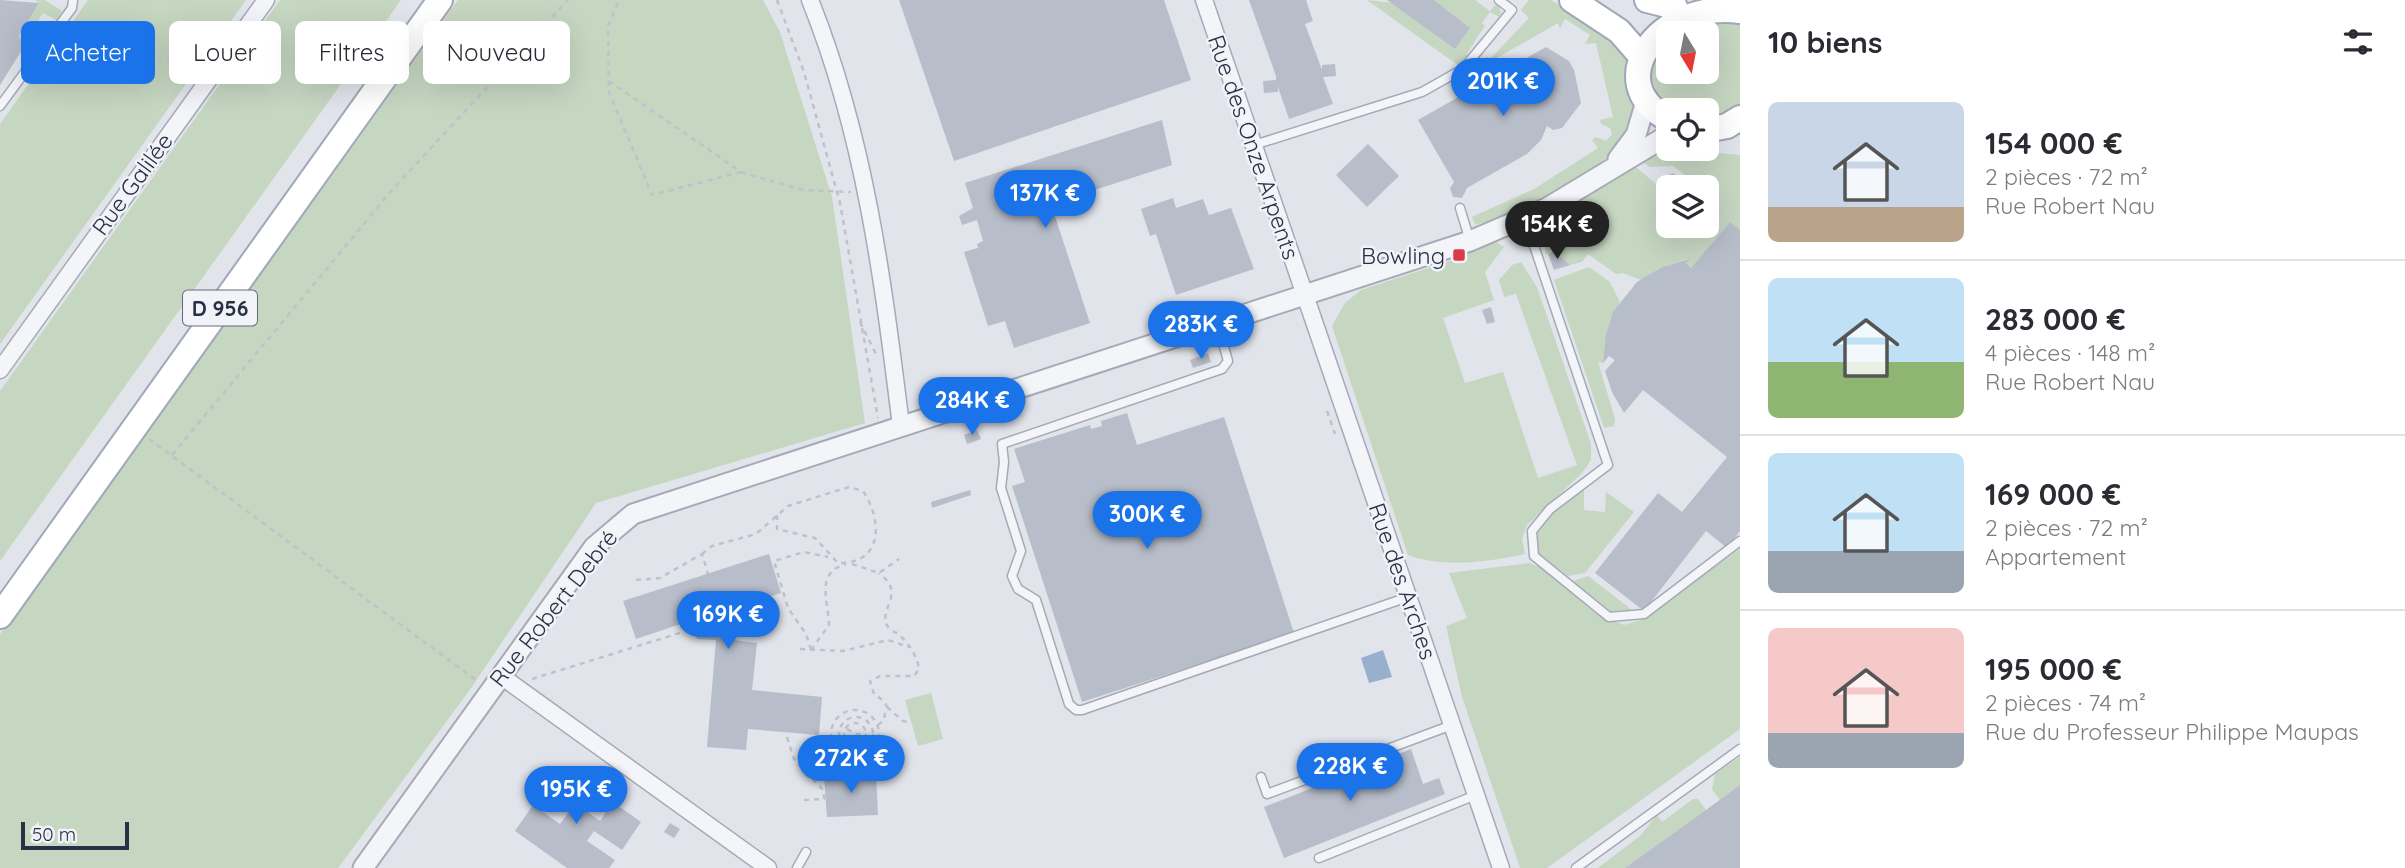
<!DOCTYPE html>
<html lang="fr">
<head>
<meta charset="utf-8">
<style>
  :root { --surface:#fff; --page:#f2f2f3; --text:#2b2b33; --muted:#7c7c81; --line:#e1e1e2; --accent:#1a73e8 }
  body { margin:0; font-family:Quicksand,sans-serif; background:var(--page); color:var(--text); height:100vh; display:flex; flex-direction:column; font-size:26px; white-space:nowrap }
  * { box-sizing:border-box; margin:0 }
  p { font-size:23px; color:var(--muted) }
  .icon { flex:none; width:38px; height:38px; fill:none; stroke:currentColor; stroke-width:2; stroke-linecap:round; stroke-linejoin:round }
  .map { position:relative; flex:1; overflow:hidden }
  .details { display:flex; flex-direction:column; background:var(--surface); width:665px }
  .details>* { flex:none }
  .hud { position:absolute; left:21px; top:21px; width:665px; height:63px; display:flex; gap:14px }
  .needle { width:46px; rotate:170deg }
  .buttons { position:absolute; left:1656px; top:21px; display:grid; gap:14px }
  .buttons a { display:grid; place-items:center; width:63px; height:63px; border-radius:10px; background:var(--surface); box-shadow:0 7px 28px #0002; font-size:35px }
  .scale { position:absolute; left:21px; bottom:18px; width:108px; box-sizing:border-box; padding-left:7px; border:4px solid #273044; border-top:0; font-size:19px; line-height:24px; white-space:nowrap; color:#273044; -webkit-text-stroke:5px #f1f3f8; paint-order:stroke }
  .price { position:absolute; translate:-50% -60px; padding:0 16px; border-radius:24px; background:var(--accent); color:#fff; font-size:23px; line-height:46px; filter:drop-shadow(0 2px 4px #0008) }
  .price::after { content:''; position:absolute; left:50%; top:42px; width:21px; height:16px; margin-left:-10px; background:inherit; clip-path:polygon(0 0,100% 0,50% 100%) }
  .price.on { background:#222; color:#fff }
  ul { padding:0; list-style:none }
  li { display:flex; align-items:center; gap:21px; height:175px; padding:0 28px }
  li+li { border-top:2px solid var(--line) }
  li span { display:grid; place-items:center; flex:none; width:196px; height:140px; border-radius:10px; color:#555 }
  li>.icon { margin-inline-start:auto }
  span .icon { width:84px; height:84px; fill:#fffc; stroke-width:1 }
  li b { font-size:30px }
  h2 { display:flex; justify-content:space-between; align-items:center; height:84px; padding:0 28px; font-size:30px }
  .tag { padding:0 24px; border-radius:10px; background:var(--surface); box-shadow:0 7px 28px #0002; font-size:24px; line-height:63px }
  .tag.on { background:var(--accent); color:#fff }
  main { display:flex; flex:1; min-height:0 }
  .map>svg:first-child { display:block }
  .green { fill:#c5d6c1; fill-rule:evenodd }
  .water { fill:#98afce }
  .building { fill:#b7bdc9 }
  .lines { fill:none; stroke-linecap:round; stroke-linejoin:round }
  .service-casing { stroke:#a5aab6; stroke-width:11 }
  .minor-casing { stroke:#a5aab6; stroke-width:19 }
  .tertiary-casing { stroke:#a5aab6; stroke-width:23 }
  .primary-casing { stroke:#9fa7b8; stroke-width:28 }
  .path { stroke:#bfc2ca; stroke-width:2.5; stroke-dasharray:5 5; stroke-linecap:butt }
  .service { stroke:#f4f5f9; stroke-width:8 }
  .minor { stroke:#f4f5f9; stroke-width:16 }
  .tertiary { stroke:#f4f5f9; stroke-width:19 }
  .primary { stroke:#fff; stroke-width:24 }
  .poi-dot { fill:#db3a49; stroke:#f1f3f8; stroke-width:2.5 }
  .labels { text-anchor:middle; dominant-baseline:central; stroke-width:5; stroke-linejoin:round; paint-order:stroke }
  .shield { fill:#f1f3f8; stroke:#646a7a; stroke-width:2 }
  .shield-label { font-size:21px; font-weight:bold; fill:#273044 }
  .street-label { font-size:23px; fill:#273044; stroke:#f1f3f8 }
  .poi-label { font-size:23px; fill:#273044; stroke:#f1f3f8; text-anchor:end }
</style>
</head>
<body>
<main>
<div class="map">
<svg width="1740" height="868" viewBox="0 0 1740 868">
  <rect width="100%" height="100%" fill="#e1e4eb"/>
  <g class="green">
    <polygon points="35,0 45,0 62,11 56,20 43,13 27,38 37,45 33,49 18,37 39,3"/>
    <polygon points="88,0 246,0 0,344 0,124"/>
    <polygon points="280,0 401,0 0,561 0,391"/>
    <polygon points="458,0 763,0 780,32 832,197 865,423 596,503 469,691 338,868 0,868 0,634 71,530 320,192"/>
    <path d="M 1367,0 L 1393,3 L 1455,48 L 1470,28 L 1434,0 L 1475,0 L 1490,11 L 1498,2 L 1501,13 L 1499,17 L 1490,12 L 1482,23 L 1485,26 C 1474,40 1469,53 1459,66 Z"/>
    <path d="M 1529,0 C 1535,0 1544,0 1550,0 C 1555,1 1614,37 1619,41 C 1630,53 1638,124 1626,138 C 1595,177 1523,212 1475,225 L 1472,217 L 1534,189 L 1598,148 L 1592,140 L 1596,137 L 1606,141 L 1612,134 L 1610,128 L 1601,124 L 1600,120 L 1613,117 L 1596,43 L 1585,44 L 1590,35 L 1565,19 L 1560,29 L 1558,23 L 1458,80 L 1474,65 L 1477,67 L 1486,57 L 1490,59 L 1529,18 L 1521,10 Z"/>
    <path d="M 1737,21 L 1740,24 L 1740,107 L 1733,113 L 1706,120 L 1706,110 C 1697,110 1682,113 1674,110 C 1655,103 1646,69 1653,52 C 1657,43 1664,33 1669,24 ZM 1668,33 L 1706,33 L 1706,72 L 1668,72 Z"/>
    <path d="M 1668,143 L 1668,149 L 1740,155 L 1740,230 L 1730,222 L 1691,268 L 1686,263 L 1688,259 L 1662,267 L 1641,280 L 1623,273 L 1616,274 L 1588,254 L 1582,262 L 1570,265 L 1553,252 L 1546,255 C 1537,219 1604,183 1628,167 L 1637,168 L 1668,194 L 1668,226 L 1706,226 L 1706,187 L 1696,187 L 1698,185 L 1673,166 L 1650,167 L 1644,163 L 1650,154 Z"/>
    <path d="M 1495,241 L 1504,247 L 1485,272 L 1494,300 L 1443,318 L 1465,383 L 1503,372 L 1538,478 L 1577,465 L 1516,294 L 1504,297 L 1499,280 L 1512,265 L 1521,262 L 1537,287 L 1591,444 L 1591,460 L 1582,473 L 1527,525 L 1522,539 L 1525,554 C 1489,562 1442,568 1408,555 L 1332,326 L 1345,303 L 1361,290 L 1465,256 L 1464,251 Z"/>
    <polygon points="1589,267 1610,282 1620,302 1609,324 1603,363 1598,362 1615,419 1614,426 1604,428 1554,280"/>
    <polygon points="1584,488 1584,510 1605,512 1606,492 1634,512 1585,573 1568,576 1537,552 1535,536 1560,505"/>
    <polygon points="1740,549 1740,729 1547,868 1520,868 1462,697 1446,626 1467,618 1449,573 1529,563 1542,568 1595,613 1624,625 1641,620"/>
    <polygon points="1588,576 1632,610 1611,611 1573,581"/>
    <polygon points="931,693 943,739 918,746 905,700"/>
    <polygon points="1740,757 1740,785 1720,800 1712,789 1715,774"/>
    <polygon points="1693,799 1698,799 1706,810 1625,868 1598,868 1640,836 1657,815 1662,822"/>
  </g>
  <polygon class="water" points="1383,650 1392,677 1369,683 1361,658"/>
  <g class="building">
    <polygon points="0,0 39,3 18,37 27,42 0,85"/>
    <polygon points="899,0 1164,0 1191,80 954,161"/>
    <polygon points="1249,0 1306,0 1313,21 1305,24 1322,70 1322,65 1335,64 1336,76 1323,77 1333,104 1289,119 1278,87 1278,92 1264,93 1263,81 1276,80 1276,76"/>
    <polygon points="1387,0 1434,0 1470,28 1455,49"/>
    <polygon points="1546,47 1569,61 1574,70 1581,103 1562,128 1553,130 1547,126 1541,140 1527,154 1467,188 1462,198 1453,197 1450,188 1454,182 1418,120"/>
    <polygon points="1162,120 1172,165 1051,204 1090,323 1014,348 1005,321 988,326 964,252 978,248 977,244 983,241 977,220 962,225 959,216 973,208 965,183"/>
    <polygon points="1368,144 1399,176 1367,207 1336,175"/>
    <polygon points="1673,173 1686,184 1683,187 1672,187 1662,179"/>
    <polygon points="1173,198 1176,208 1203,199 1209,215 1231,208 1254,269 1176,295 1156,234 1150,236 1141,209"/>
    <polygon points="1730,222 1740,230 1740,531 1727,548 1706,531 1644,611 1595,573 1658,493 1682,512 1727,457 1643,390 1624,413 1612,392 1605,371 1615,360 1609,356 1603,363 1606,335 1613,312 1637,282 1662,267 1690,259 1686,263 1691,268"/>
    <polygon points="1553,251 1570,265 1554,270 1548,254"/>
    <polygon points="1491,307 1495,322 1487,324 1482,310"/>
    <polygon points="1208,353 1211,362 1193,368 1190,360"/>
    <polygon points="1127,413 1137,445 1224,417 1294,633 1082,702 1012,486 1025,482 1014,449 1090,425 1091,429 1102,426 1101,421"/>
    <polygon points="977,430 981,439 967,444 964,435"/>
    <polygon points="970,490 971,495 932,508 931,502"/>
    <polygon points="769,554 781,593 724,611 733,640 757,643 752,690 822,697 819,735 748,729 746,750 707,747 716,640 697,639 690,621 636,639 623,601"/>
    <polygon points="1411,749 1423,784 1439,778 1445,794 1284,858 1264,807"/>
    <polygon points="562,766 591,786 578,805 600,821 613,802 641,822 622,850 594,831 587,841 615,860 609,868 567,868 515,831 533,805 560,824 569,812 543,794"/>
    <polygon points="876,774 878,815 827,817 824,776"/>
    <polygon points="1740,785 1740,868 1625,868 1706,810"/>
    <polygon points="670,823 680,829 674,838 664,832"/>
  </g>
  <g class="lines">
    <g class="service-casing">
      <g id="service">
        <polyline points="0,106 72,8 73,0"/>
        <polyline points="1254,145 1422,92 1463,69 1512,10 1499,0"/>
        <polyline points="1460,208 1470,241"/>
        <polyline points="1525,219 1608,465 1550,509 1532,531 1534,556 1609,617 1644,614 1740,541"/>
        <polyline points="1218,325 1228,361 1222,369 1002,444 1004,462 1001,488 1021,551 1012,576 1018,589 1036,600 1069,704 1076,710 1082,710 1408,597"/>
        <polyline points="1261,777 1267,794 1452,725"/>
        <polyline points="1319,858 1476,795"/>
        <polyline points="797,868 806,852"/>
        <polyline points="1576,868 1740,749"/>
      </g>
    </g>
    <g class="minor-casing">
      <g id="minor">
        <path d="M 810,0 C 865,137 883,280 901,426"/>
        <polyline points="1204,0 1501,868"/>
        <polyline points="0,370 266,0"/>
        <polyline points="501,676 768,868"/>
      </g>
    </g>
    <g class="tertiary-casing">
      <g id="tertiary">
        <polyline points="1618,159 1636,135 1647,98"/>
        <polyline points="363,868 594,547 633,514 1470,241 1547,208 1668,135"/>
      </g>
    </g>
    <g class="primary-casing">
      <g id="primary">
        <polyline points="1572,0 1619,31 1639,54"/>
        <polyline points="1647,0 1675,7"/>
        <path d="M 1668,119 C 1600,83 1658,0 1740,11"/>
        <polyline points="1706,130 1727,126 1740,118"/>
        <polyline points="0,616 440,0"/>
      </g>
    </g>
    <g class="path">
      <polyline points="777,0 804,72 840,203 878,418"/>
      <polyline points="609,81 741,172 652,195 609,92 608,26 619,0"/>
      <polyline points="741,172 803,190 851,192"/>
      <polyline points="860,322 876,354"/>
      <polyline points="1327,411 1335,434"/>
      <polyline points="149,439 476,680"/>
      <polyline points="172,455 392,190 568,0"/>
      <path d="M 702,554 L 712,546 L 756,534 L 788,506 L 849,487 L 863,491 C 883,521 883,564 838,563 L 815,538 L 777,529 L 777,513"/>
      <polyline points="852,564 879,573 899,559"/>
      <polyline points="636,580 660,578 702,554 708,574"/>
      <polyline points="800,649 843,651 888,640 909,647"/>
      <path d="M 811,650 L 829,625 C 829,603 814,573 846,564"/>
      <polyline points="811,650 806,634 788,608 774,561 804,552 828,557"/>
      <polyline points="532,679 686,631"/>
      <polyline points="887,707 903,721 911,723"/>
      <circle cx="855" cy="734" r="24"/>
      <circle cx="856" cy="734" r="17"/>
      <circle cx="855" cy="734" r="11"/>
      <path d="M 878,725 L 883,721 L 887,707 L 884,701 L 874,694 L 870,681 L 880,676 L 914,676 L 919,669 C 917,655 908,642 897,633 C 894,632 889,629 888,627 C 876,609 908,595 879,573"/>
      <polyline points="847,729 856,734 867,735"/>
      <polyline points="787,737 794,759 824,791 824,799 804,800"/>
    </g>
    <use href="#service" class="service"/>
    <use href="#minor" class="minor"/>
    <use href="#tertiary" class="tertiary"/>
    <use href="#primary" class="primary"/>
  </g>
  <rect class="poi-dot" x="1452" y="248" width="14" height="14" rx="3.5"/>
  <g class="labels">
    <rect class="shield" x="183" y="290.5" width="74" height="35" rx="5"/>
    <g class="shield-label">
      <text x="220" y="308">D 956</text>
    </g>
    <g class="street-label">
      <text transform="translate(1254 147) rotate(71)">Rue des Onze Arpents</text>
      <text transform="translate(132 184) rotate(-54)">Rue Galilée</text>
      <text transform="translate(1403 581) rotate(71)">Rue des Arches</text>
      <text transform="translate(553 608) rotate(-52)">Rue Robert Debré</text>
    </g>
    <g class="poi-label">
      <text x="1445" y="255">Bowling</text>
    </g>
  </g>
</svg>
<div class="buttons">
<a><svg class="needle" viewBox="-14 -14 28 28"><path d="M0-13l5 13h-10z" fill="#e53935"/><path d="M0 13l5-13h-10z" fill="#7c7c81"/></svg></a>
<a><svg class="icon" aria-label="locate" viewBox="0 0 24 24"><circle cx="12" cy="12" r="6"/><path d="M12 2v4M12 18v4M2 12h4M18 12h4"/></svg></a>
<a><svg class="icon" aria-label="layers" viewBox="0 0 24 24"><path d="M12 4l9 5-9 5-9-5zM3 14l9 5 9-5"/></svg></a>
</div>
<div class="scale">50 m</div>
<b class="price" style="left:1503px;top:118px">201K €</b>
<b class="price" style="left:1045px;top:230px">137K €</b>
<b class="price on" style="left:1557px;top:261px">154K €</b>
<b class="price" style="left:1201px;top:361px">283K €</b>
<b class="price" style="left:972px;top:437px">284K €</b>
<b class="price" style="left:1147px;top:551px">300K €</b>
<b class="price" style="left:728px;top:651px">169K €</b>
<b class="price" style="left:851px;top:795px">272K €</b>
<b class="price" style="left:1350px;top:803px">228K €</b>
<b class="price" style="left:576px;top:826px">195K €</b>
<div class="hud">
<a class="tag on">Acheter</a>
<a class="tag">Louer</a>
<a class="tag">Filtres</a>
<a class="tag">Nouveau</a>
</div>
</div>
<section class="details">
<h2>10 biens<svg class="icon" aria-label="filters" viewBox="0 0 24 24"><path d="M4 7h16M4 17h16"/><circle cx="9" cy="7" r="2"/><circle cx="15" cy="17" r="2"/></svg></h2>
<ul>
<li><span style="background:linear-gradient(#c9d6e8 75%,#b9a48a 0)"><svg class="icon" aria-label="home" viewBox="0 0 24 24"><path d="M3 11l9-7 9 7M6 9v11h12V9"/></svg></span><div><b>154 000 €</b><p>2 pièces · 72 m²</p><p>Rue Robert Nau</p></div></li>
<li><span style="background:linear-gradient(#bfe0f5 60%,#8fb573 0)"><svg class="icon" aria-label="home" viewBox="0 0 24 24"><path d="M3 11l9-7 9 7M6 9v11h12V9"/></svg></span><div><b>283 000 €</b><p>4 pièces · 148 m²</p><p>Rue Robert Nau</p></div></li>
<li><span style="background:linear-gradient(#bfe0f5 70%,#9aa5b1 0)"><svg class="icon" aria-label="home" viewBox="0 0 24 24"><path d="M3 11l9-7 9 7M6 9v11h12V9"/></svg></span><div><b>169 000 €</b><p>2 pièces · 72 m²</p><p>Appartement</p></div></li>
<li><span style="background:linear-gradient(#f6c9c9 75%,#9aa5b1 0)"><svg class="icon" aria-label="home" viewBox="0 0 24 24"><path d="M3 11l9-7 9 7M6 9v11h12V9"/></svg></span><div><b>195 000 €</b><p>2 pièces · 74 m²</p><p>Rue du Professeur Philippe Maupas</p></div></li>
</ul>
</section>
</main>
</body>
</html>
